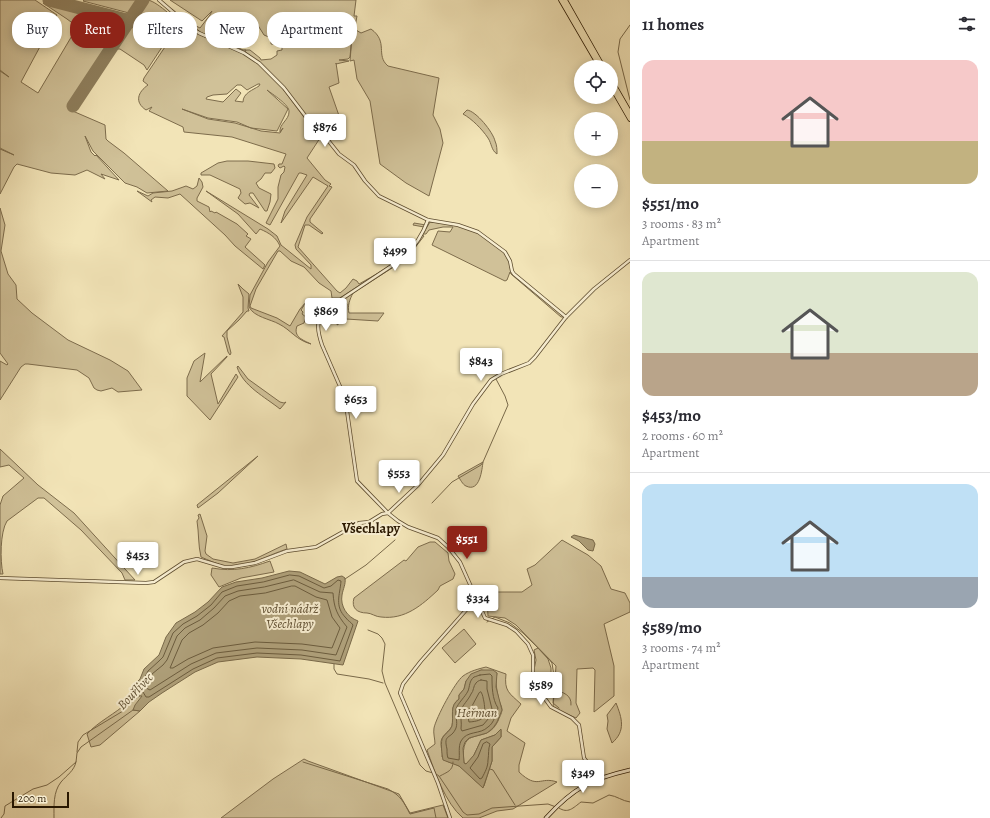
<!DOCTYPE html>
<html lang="en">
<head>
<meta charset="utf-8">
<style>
  :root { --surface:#fff; --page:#f2f2f3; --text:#2b2b33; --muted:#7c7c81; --line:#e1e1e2; --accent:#8f2418 }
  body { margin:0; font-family:Alegreya,serif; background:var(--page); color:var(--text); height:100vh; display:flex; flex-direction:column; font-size:15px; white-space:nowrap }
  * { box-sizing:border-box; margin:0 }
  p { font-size:13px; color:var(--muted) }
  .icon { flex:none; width:22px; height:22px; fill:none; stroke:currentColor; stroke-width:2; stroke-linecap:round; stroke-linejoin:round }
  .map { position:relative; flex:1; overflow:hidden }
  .drawer { display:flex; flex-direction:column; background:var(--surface); width:360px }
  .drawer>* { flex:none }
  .guide { position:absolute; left:12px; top:12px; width:380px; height:36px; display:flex; gap:8px }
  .buttons { position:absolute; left:574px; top:60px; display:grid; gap:8px }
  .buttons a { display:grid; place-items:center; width:44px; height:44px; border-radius:50%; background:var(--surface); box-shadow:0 2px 10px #0003; font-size:20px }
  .scale { position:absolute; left:12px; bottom:10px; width:57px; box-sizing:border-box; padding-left:4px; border:2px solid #2a1801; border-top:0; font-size:11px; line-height:14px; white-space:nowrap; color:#2a1801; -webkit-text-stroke:3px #f7edd0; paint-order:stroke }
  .price { position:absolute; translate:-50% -34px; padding:0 9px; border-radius:4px; background:#fff; color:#222; font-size:13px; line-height:26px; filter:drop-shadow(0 1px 2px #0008) }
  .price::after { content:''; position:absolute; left:50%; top:24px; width:12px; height:9px; margin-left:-6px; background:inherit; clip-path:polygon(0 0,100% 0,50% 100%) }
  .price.selected { background:var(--accent); color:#fff }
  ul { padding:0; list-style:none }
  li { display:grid; align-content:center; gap:8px; height:212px; padding:0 12px }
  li+li { border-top:1px solid var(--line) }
  li span { display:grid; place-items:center; height:124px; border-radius:12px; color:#555 }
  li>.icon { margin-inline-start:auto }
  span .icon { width:72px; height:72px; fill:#fffc; stroke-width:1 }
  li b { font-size:17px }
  h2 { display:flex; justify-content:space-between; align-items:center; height:48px; padding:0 12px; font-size:17px }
  .chip { padding:0 14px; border-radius:16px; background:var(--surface); box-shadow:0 2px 10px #0003; font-size:14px; line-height:36px }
  .chip.selected { background:var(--accent); color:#fff }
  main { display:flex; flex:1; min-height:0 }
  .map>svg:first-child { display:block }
  .green { fill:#d0c198; stroke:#7d6c4c; fill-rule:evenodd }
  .water { fill:#ae9f79; stroke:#796949 }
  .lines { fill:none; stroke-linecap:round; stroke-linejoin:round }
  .shore { stroke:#6c5c3d; stroke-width:1 }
  .stream { stroke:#796949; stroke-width:1 }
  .runway { stroke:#8e7e5c; stroke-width:13 }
  .tertiary-casing { stroke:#5c4b2e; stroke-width:4 }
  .secondary-casing { stroke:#2a1801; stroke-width:4.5 }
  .trunk-casing { stroke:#2a1801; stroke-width:5.5 }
  .tertiary { stroke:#f7edd0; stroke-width:2.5 }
  .secondary { stroke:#f7edd0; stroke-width:3 }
  .trunk { stroke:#f2e4b7; stroke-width:4 }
  .labels { text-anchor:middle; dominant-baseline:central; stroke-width:4; stroke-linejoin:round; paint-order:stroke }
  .water-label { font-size:13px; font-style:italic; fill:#5f4e31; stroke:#f7edd0 }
  .quarter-label { font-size:14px; font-weight:bold; fill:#2a1801; stroke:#f7edd0 }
</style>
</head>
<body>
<main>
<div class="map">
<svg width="630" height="818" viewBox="0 0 630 818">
  <rect width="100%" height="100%" fill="#f2e4b7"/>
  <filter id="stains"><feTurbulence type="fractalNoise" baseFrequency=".005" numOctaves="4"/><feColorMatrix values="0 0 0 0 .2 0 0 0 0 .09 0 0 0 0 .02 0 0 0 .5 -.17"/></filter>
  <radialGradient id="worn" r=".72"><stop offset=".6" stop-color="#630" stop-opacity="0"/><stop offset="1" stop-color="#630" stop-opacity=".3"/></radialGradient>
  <g class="green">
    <polygon points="0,0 35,0 57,15 21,82 38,93 73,34 76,34 89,44 90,40 76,31 78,29 90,36 67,19 43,3 122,24 99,59 68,109 105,125 106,139 108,141 124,153 168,191 147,193 137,187 125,183 93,151 85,136 91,152 95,156 96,155 119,180 101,174 105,179 87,170 75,175 51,173 17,164 14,167 0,194 0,149 14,155 0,148 0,71 9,77 0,70"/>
    <polygon points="84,0 137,0 129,13 83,1"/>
    <path d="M 148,0 C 158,2 179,22 184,30 L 136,17 Z"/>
    <path d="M 170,0 L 356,0 L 354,16 L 357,16 L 355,27 L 356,30 L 361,33 L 371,29 C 389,42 375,55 388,66 L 439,78 L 433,115 L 440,129 L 443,143 L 429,196 L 406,183 L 380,164 L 370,101 L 357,79 L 354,60 L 350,61 L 353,24 L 350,57 L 348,59 L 339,60 L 349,61 L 336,64 L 336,63 L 339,83 L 329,87 L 344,130 L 330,140 C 323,134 316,128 310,121 C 289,97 273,70 245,52 L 246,50 C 239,51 231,46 225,44 C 205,35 185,26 172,9 L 183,19 L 200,28 L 210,15 L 212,11 L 202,21 ZM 254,19 L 264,35 L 271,38 L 271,44 L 282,45 L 282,50 L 277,51 L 277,55 L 271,59 L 261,60 L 260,58 L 250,50 L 243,50 L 228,43 L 231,35 L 243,29 Z"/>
    <polygon points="131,26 177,38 166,41 147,70 144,65 120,49 117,49 112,54"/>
    <path d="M 187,26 L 200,35 L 244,53 L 255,61 L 283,89 L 306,120 L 322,135 L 307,158 L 325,180 L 331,184 L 329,186 L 332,187 L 310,219 L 310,222 L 323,233 L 322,234 L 309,225 L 305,225 L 298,247 L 337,291 L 340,293 L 346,288 L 353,279 L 357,281 L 359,284 C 387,268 410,257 424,227 L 413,225 L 414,223 L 426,225 L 415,244 L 403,257 L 340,298 L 332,298 L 331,291 L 319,283 L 304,267 L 291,261 L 280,251 L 278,251 L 256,289 L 250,306 L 251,308 L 277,318 L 290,326 L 300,309 L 306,302 L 301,310 L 303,312 L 302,314 L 306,317 L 304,323 L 297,326 C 293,337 303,340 311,344 C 296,340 291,330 279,324 C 270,319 254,317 249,307 L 250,295 L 268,262 L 280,246 C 276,237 269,233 260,229 L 256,234 L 238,214 L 206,191 L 268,229 L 277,236 L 281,245 L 311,269 L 311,265 L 296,249 L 295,245 L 307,217 L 328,186 L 313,177 L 281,223 L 285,211 L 307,175 L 301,173 L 299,173 L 270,225 L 266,223 L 278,199 L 278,187 L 281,175 L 284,172 L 285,167 L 284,166 L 280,168 L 278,166 L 279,164 L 282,164 L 286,154 L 232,137 L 184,132 L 183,127 L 149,111 L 152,107 L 146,110 C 134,102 138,92 148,85 L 143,81 L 144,78 L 169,41 L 186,40 L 190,38 L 190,32 L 192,33 L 186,28 ZM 258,84 L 260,84 L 259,86 C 253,90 243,93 243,102 L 235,101 L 241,93 L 236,89 L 223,102 L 206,99 L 207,97 L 213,95 L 227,94 L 237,85 L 241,85 L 247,90 ZM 267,90 C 272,94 290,105 289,112 C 289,120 279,124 280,132 L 283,128 L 280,133 L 261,131 L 235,123 L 208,119 L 182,109 L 208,118 L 237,122 L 251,128 L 277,131 L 288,109 Z"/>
    <path d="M 467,110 C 476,111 493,132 495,141 C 497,145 497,150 497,154 C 491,150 492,144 488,138 C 482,129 472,119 463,114 Z"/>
    <polygon points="227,161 248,161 274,164 275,168 271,173 265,173 261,179 256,183 259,188 271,194 270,202 267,211 265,211 253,193 250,193 249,195 259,208 250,203 245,204 238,198 241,193 240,189 210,175 201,175 201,173 218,163"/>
    <polygon points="199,178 202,182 203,187 197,198 197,201 209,207 210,212 211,211 215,213 216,212 237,224 248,234 246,236 251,239 245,247 265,265 263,269 235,246 225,235 180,194 168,198 155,197 151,200 152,202 137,191 148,196 153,193 172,191 186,186 193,189 197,186"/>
    <polygon points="0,208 5,225 1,251 8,274 16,285 17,299 32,313 68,340 110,360 128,371 142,390 118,392 112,388 101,391 97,390 94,388 89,378 77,370 28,364 25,364 21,367 0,400 0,361 7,365 8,364 0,353"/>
    <polygon points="430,222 451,224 475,231 503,251 509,260 511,272 564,317 561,317 511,274 510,272 507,280 505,281 432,245 438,231 450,232 453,227 443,227 429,230 426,234 423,234"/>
    <path d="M 422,235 L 424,236 L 411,253 L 403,261 L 353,293 C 350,299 347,306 349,313 L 384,313 L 378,321 L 346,319 L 337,325 L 338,320 L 346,319 L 347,304 L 341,299 C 369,281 405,264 422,235 Z"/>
    <polygon points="238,284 243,289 249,294 248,308 249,311 247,311 239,320 227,331 227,337 231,353 230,355 228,352 224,337 222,336 243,312 243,297"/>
    <polygon points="205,353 200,382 227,356 227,357 211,374 218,404 236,374 238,377 210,420 187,396 187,378 194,361"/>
    <path d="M 238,366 L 248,379 L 280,402 L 284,403 L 286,402 L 280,409 C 265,397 243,386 237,367 Z"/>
    <path d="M 0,449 L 38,485 L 74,513 L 135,580 L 125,580 L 122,573 L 81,530 L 44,498 L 38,498 L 7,521 C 0,532 0,561 3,574 L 0,574 L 0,505 L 3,496 L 24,478 L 9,465 L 0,467 Z"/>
    <polygon points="258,456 218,493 198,508 197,505"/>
    <path d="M 483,462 C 482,469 480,493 466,486 C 463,485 460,479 458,476 Z"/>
    <path d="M 200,514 L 207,536 L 205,551 L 206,554 L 213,559 L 233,563 L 255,559 L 286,544 L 287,549 C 268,555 244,569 224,566 C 217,564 208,560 201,557 C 198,545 199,533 197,521 L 199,518 L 198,515 Z"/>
    <polygon points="562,540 588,555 601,566 611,589 625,593 630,603 630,612 604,624 614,666 614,696 594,712 595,670 593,668 577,669 576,703 580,713 576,718 553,708 556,666 516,625 505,618 488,616 487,598 498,592 522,592 532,585 527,569 535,565"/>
    <path d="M 430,542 L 435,542 L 448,553 L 449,561 L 455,574 L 453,579 L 440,586 L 438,590 C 422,605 405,620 381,617 C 376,617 371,613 367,613 C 357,613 351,608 354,598 L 404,560 L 406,561 L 418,547 Z"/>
    <path d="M 270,561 L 274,572 L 241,578 L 219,587 L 211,575 L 212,568 C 234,572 250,568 270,561 Z"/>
    <polygon points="464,629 476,644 455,663 442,648"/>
    <polygon points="538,648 548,659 551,668 551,685 541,691 533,675 536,660 534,650"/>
    <path d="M 486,667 L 506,674 C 504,691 509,693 521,704 L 511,718 L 507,731 L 525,743 L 519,765 L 519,772 C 538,790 540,776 557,782 L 513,809 L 497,811 L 479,818 L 463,818 C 445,803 435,772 427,750 L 435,744 C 435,739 433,733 434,728 C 436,718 455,682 463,676 C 470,671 478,669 486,667 ZM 481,670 L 497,673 C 495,683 497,691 499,701 C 500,703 502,707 502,710 C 502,713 499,718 498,721 C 486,747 459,722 464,763 L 467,764 L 474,755 L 481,740 L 495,735 L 501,730 L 501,737 L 492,747 L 492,761 L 484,786 C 474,783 469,772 459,766 C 453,762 448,764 442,757 C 443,752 441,749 441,744 C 440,736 449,732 452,726 C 454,716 449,706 459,699 L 459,695 L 464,689 L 466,681 Z"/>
    <path d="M 141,695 L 143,696 L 133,710 L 140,711 L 100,745 L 91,747 L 87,734 C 99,721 115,714 128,702 L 130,703 Z"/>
    <path d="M 616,703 C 622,718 626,731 612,743 L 607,729 L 608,721 L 607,715 Z"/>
    <polygon points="304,759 308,761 399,794 410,813 443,805 448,818 221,818 273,779"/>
  </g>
  <g class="water">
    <polygon points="574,535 593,540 595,544 593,551 588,550 579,541 571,537"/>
    <path d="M 289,571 L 300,572 L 325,584 L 337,577 L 342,576 L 345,578 C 346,584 343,589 342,595 C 340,606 347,617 358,621 L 343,665 L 301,659 L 257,657 L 218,662 L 195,672 L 162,693 L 149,702 L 140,711 L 133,710 L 135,705 L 142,696 L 139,696 L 131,703 L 129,702 L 135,684 L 140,679 L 144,669 L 159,655 L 166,637 L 176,623 L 195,612 L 208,602 L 222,587 L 236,582 L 262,578 Z"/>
    <path d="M 481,670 L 493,670 L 497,673 L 496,687 L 502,710 L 497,722 L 493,728 L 487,733 L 469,738 L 465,742 L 463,748 L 464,763 L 466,764 L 474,755 L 481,740 L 495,735 L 501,729 L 501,737 L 492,747 L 492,761 L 483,788 L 459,766 L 443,760 C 442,755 440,741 443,737 C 446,733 450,731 452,726 C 454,716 449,706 459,699 L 459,695 L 464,689 L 466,681 L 471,674 Z"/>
  </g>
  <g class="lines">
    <g class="shore">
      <path d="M 290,575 L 299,576 L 324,588 L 331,586 L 338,580 L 341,581 C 340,595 334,606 346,618 C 348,621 351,622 353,625 L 340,661 L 301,655 L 257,653 L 217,658 L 193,669 L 149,697 L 146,697 L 143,692 L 138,691 L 139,687 L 143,681 L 148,671 L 159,661 L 163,657 L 173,633 L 183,624 L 197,616 L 211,605 L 222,592 L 237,586 L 263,582 Z"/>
      <path d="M 294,580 L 320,592 L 333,593 C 334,608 337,615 347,627 L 336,655 L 302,650 L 257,648 L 216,653 L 191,664 L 150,690 L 146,688 L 152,674 L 163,665 L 167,660 L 177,636 L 185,628 L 200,620 L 214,608 L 225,596 L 238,591 L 264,587 Z"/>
      <polygon points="292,586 295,586 316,597 327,600 332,617 340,628 332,648 302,644 255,642 213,648 188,659 173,668 170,668 182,640 189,633 203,625 218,613 229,601 240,596 265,593"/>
      <path d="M 480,675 L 490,674 L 492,676 C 492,686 492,699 498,708 C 496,714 494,723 488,727 C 480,735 467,730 461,741 C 458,747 460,754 459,760 L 448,758 C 447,755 447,753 447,749 C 443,733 451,740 456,728 C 458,722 455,716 456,709 C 458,703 465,697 468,691 C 470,686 469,681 474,677 C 475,677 479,675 480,675 Z"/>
      <path d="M 481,680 L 487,681 L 487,689 L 492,709 L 489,718 L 483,725 L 462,731 L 461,729 C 462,723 460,715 461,710 C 462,706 469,699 471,694 C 474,691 473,686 476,683 C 478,681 478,681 481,680 Z"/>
      <path d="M 481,692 C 483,695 483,698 484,702 C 486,716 485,721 469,722 L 467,712 L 472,706 L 479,693 Z"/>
      <path d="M 487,742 L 490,744 C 488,749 489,754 488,760 C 488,767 485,772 482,778 L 480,779 L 470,768 L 478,757 L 483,744 Z"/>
    </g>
    <g class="stream">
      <polyline points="630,25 620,39 618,52 630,100"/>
      <polyline points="432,503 452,482 481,465 483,462 508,405 505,396 496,379"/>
      <polyline points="345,579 366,565 395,540"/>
      <path d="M 487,622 L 495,617 L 510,623 L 523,633 L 548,658 L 552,663 L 554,676 L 554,690 C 563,692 572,695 571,705"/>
      <polyline points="368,630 378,634 382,638 385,644 382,671 385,683 420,765 426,771 433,773"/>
      <polyline points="334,664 334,669 337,674 369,679 383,683"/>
      <polyline points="554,690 553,703 559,708"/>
      <polyline points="77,752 78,742 83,735 123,711 130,702"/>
      <path d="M 303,762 L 388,789 C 401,796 403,801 410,814 L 434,808 L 436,818"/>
      <polyline points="490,769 493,770 515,805"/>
      <polyline points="436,774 439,776 463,812 467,815 479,814 492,808 548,804 556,807"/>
      <path d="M 440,776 C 447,772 453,771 453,762"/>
      <path d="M 559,808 C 568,814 573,808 581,802 L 593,803 L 609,795 C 617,796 622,801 630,802"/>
      <polyline points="1,818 4,814 5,806 33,789 47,785 59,777 76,762 77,753 81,747 133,710"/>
      <path d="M 54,818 C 54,806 53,792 61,782 C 67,775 74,771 76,762"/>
    </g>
    <g class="runway">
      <polyline points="49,0 181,34"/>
      <polyline points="73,106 143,0"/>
    </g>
    <g class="tertiary-casing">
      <g id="tertiary">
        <polyline points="159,0 189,26 199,33 244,53 259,63 284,88 310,122 327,139 339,154 354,165 365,181 379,196 428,220 458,225 478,232 505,252 510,261 512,271 514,274 566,317"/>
        <path d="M 428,220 C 422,236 414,248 402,259 L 328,308 C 315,319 317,330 322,345 L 342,391 L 346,404 L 357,481 L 388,513 L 398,521 L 408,527 L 438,538 L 448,547 L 460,562 L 485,618 L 507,625 L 516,631 L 528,644 L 533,655 L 533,676 L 540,692 L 551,707 L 572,718 L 579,725 L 584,758 L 590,766 L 602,777"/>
        <polyline points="0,578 146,583 154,582 184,562 197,559 224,567 232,567 255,563 287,551 316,547 359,523 369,522 382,514 388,513 418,485 443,455 473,404 491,380 501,374 529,363 535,357 566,317 594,289 630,260"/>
        <polyline points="450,818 438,783 400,693 403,684 421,661 467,609 478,603"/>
      </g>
    </g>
    <g class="secondary-casing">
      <path id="secondary" d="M 546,818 C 573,788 591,779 630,770"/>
    </g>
    <g class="trunk-casing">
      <g id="trunk">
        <polyline points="561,0 600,67"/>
        <polyline points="565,0 603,67"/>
        <polyline points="611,80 630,113"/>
        <polyline points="611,86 630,119"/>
      </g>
    </g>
    <use href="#tertiary" class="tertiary"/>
    <use href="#secondary" class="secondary"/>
    <use href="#trunk" class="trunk"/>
  </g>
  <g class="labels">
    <g class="water-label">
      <text x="290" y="608">vodní nádrž<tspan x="290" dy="15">Všechlapy</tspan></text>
      <text transform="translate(135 691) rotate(-46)">Bouřlivec</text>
      <text x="477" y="712">Heřman</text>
    </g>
    <g class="quarter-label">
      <text x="371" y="528">Všechlapy</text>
    </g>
  </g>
  <rect width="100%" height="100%" filter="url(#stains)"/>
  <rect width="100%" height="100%" fill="url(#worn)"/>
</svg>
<div class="buttons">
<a><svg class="icon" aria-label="locate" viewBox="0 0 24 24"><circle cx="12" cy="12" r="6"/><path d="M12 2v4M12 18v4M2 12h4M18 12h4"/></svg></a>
<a>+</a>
<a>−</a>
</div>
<div class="scale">200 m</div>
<b class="price" style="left:325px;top:148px">$876</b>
<b class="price" style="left:395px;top:272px">$499</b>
<b class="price" style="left:326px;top:332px">$869</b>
<b class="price" style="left:481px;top:382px">$843</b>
<b class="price" style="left:356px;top:420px">$653</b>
<b class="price" style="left:399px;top:494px">$553</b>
<b class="price selected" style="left:467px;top:560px">$551</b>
<b class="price" style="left:138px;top:576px">$453</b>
<b class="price" style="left:478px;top:619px">$334</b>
<b class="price" style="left:541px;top:706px">$589</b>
<b class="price" style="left:583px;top:794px">$349</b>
<div class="guide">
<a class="chip">Buy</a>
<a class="chip selected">Rent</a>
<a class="chip">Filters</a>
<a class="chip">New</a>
<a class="chip">Apartment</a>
</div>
</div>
<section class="drawer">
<h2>11 homes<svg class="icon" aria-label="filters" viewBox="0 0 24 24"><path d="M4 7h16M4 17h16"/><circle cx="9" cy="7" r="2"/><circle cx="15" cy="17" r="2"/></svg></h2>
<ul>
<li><span style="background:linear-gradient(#f6c9c9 65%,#c2b280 0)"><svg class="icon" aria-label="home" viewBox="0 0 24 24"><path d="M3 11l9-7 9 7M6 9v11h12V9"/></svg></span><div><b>$551/mo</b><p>3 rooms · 83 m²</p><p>Apartment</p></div></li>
<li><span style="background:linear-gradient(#dfe7d0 65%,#b9a48a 0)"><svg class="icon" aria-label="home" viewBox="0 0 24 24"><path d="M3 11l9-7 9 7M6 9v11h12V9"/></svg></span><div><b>$453/mo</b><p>2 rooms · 60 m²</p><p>Apartment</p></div></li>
<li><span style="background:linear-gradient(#bfe0f5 75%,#9aa5b1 0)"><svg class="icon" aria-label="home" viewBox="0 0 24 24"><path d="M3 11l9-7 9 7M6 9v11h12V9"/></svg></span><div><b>$589/mo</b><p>3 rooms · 74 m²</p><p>Apartment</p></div></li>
</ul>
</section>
</main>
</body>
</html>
